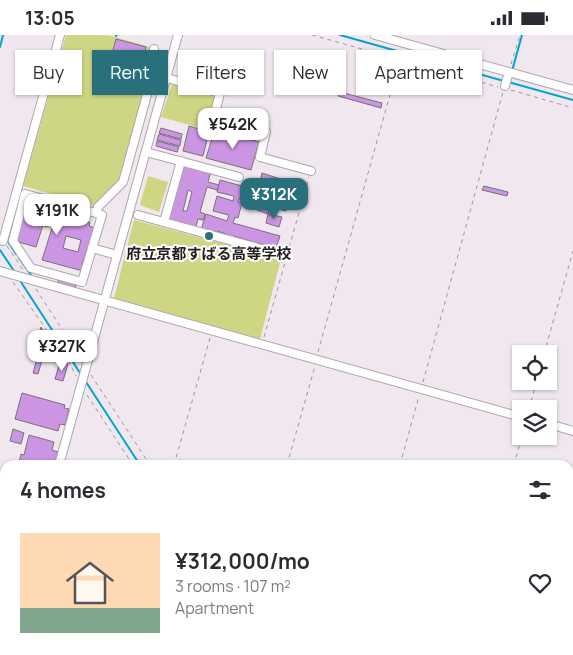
<!DOCTYPE html>
<html lang="en">
<head>
<meta charset="utf-8">
<style>
  :root { --surface:#fff; --page:#f7f7f7; --text:#2b2b33; --muted:#7c7c81; --accent:#28707b }
  body { margin:0; font-family:Manrope,"Noto Sans JP",sans-serif; background:var(--page); color:var(--text); height:100vh; display:flex; flex-direction:column; font-size:19px; white-space:nowrap }
  * { box-sizing:border-box; margin:0 }
  p { font-size:16px; color:var(--muted) }
  .icon { flex:none; width:28px; height:28px; fill:none; stroke:currentColor; stroke-width:2; stroke-linecap:round; stroke-linejoin:round }
  .map { position:relative; flex:1; overflow:hidden }
  .details { position:absolute; left:0px; top:425px; width:574px; height:195px; display:flex; flex-direction:column; background:var(--surface); border-radius:15px 15px 0 0; box-shadow:0 1px 4px #0004 }
  .details>* { flex:none }
  .guide { position:absolute; left:15px; top:15px; width:544px; height:45px; display:flex; gap:10px }
  .fabs { position:absolute; left:512px; top:310px; display:grid; gap:10px }
  .fabs a { display:grid; place-items:center; width:45px; height:45px; border-radius:0px; background:var(--surface); box-shadow:0 1px 4px #0004; font-size:25px }
  .price { position:absolute; translate:-50% -42px; padding:0 11px; border-radius:10px; background:#fff; color:#222; font-size:16px; line-height:32px; filter:drop-shadow(0 1px 2px #0008) }
  .price::after { content:''; position:absolute; left:50%; top:30px; width:15px; height:11px; margin-left:-8px; background:inherit; clip-path:polygon(0 0,100% 0,50% 100%) }
  .price.active { background:var(--accent); color:#fff }
  ul { padding:0; list-style:none }
  li { display:flex; align-items:center; gap:15px; height:125px; padding:0 20px }
  li span { display:grid; place-items:center; flex:none; width:140px; height:100px; border-radius:0px; color:#555 }
  li>.icon { margin-inline-start:auto }
  span .icon { width:60px; height:60px; fill:#fffc; stroke-width:1 }
  li b { font-size:21px }
  h2 { display:flex; justify-content:space-between; align-items:center; height:60px; padding:0 20px; font-size:21px }
  .tag { padding:0 18px; border-radius:0px; background:var(--surface); box-shadow:0 1px 4px #0004; font-size:18px; line-height:45px }
  .tag.active { background:var(--accent); color:#fff }
  .status { display:flex; justify-content:space-between; align-items:center; height:35px; padding:0 25px; background:var(--surface); direction:ltr }
  .status svg { height:14px; fill:currentColor }
  .map>svg:first-child { display:block }
  .green { fill:#ced684 }
  .lines { fill:none; stroke-linecap:round; stroke-linejoin:round }
  .stream { stroke:#02a5cc; stroke-width:2 }
  .building { fill:#cb95e4; stroke:#777279; fill-rule:evenodd }
  .minor-casing { stroke:#aea6ad; stroke-width:10 }
  .path { stroke:#9e979d; stroke-width:1; stroke-dasharray:4 4; stroke-linecap:butt }
  .minor { stroke:#fff; stroke-width:8 }
  .poi-dot { fill:#28707b; stroke:#fff; stroke-width:2 }
  .labels { text-anchor:middle; dominant-baseline:central; stroke-width:4; stroke-linejoin:round; paint-order:stroke }
  .poi-label { font-size:15px; font-weight:bold; fill:#221f21; stroke:#fff }
</style>
</head>
<body>
<div class="status"><b>13:05</b><svg viewBox="0 0 49 12"><path d="M0 12V9h3v3zM5 12V6h3v6zM10 12V3h3v9zM15 12V0h3v12zM26 1h20v11H26zM47 4h2v5h-2z"/></svg></div>
<div class="map">
<svg width="573" height="620" viewBox="0 0 573 620">
  <rect width="100%" height="100%" fill="#f0e7ef"/>
  <g class="green">
    <polygon points="66,0 108,0 150,12 139,53 146,55 121,146 95,171 23,151"/>
    <polygon points="173,47 218,61 207,95 161,82"/>
    <polygon points="148,141 168,147 159,177 140,170"/>
    <polygon points="134,185 281,224 260,304 114,263"/>
  </g>
  <g class="lines">
    <g class="stream">
      <polyline points="340,0 504,46"/>
      <polyline points="116,1 117,0"/>
      <polyline points="0,12 3,0"/>
      <polyline points="512,36 522,0"/>
      <polyline points="508,47 573,65"/>
      <polyline points="7,205 16,219"/>
      <polyline points="0,215 14,236"/>
      <polyline points="19,223 31,240"/>
      <polyline points="19,244 82,341"/>
      <polyline points="86,347 140,430"/>
      <polyline points="315,615 325,620"/>
    </g>
  </g>
  <g class="building">
    <polygon points="116,4 146,12 142,27 112,19"/>
    <polygon points="213,43 223,46 220,55 210,52"/>
    <polygon points="340,57 382,68 381,73 338,61"/>
    <polygon points="189,91 209,97 203,121 183,116"/>
    <polygon points="161,93 182,99 181,104 159,98"/>
    <polygon points="215,94 259,107 251,135 206,123"/>
    <polygon points="159,99 181,105 180,111 157,105"/>
    <polygon points="157,106 179,112 177,117 156,111"/>
    <path d="M 183,129 L 211,136 L 208,147 L 219,150 L 217,155 L 207,152 L 200,177 L 205,179 L 203,185 L 198,184 L 195,195 L 167,187 ZM 188,155 L 192,157 L 187,176 L 183,176 Z"/>
    <polygon points="262,138 293,148 290,157 260,148"/>
    <polygon points="220,145 290,164 286,176 270,172 268,179 257,175 259,168 240,163 238,167 242,168 238,183 235,182 233,188 280,201 276,213 258,208 257,211 250,209 251,206 233,201 232,204 225,202 226,199 217,196 216,199 201,195 206,179 227,186 229,180 213,176 217,161 233,166 234,161 217,157"/>
    <polygon points="484,151 508,157 507,161 482,155"/>
    <path d="M 25,167 L 51,175 L 49,185 L 53,186 L 54,182 L 58,183 L 58,179 L 76,179 L 90,188 L 89,191 L 95,193 L 82,229 L 84,230 L 83,236 L 42,225 L 53,190 L 48,188 L 47,192 L 43,190 L 36,212 L 15,206 ZM 66,201 L 81,205 L 78,217 L 63,213 Z"/>
    <polygon points="268,179 282,182 279,192 266,188"/>
    <polygon points="59,244 76,249 75,254 57,249"/>
    <polygon points="41,292 59,318 50,324 42,313 35,311"/>
    <polygon points="38,320 43,322 38,339 33,338"/>
    <polygon points="60,327 68,329 63,346 55,344"/>
    <polygon points="22,358 65,370 64,373 69,374 65,390 60,389 58,396 15,384"/>
    <polygon points="13,394 24,398 21,409 10,406"/>
    <polygon points="29,400 54,407 52,415 58,417 54,430 19,428 21,419 24,420"/>
  </g>
  <g class="lines">
    <g class="minor-casing">
      <g id="minor">
        <polyline points="375,0 573,55"/>
        <polyline points="167,43 220,58 214,82 266,97 260,122 311,136"/>
        <polyline points="505,51 509,37"/>
        <polyline points="146,117 239,142"/>
        <polyline points="96,178 102,180 82,247 31,233 13,206 25,159 96,178 98,172 123,147 151,45 146,43 154,14"/>
        <polyline points="138,180 280,219"/>
        <polyline points="164,187 181,126"/>
        <polyline points="3,206 60,0"/>
        <polyline points="92,213 117,220"/>
        <polyline points="0,236 521,382"/>
        <polyline points="549,389 573,396"/>
        <polyline points="59,430 178,0"/>
        <polyline points="0,550 5,551"/>
        <polyline points="6,620 8,615"/>
      </g>
    </g>
    <g class="path">
      <polyline points="312,0 498,52"/>
      <polyline points="511,29 520,0"/>
      <polyline points="511,55 573,73"/>
      <polyline points="7,211 23,235"/>
      <polyline points="287,220 309,142"/>
      <polyline points="13,247 69,327 76,341"/>
      <polyline points="36,254 81,324"/>
      <polyline points="264,302 286,224"/>
      <polyline points="318,317 400,24"/>
      <polyline points="544,319 573,216"/>
      <polyline points="91,340 150,430"/>
      <polyline points="423,347 503,57"/>
      <polyline points="87,360 133,430"/>
      <polyline points="529,374 537,346"/>
      <polyline points="174,430 210,303"/>
      <polyline points="287,430 315,331"/>
      <polyline points="400,430 419,361"/>
      <polyline points="514,430 522,401"/>
      <polyline points="236,615 254,620"/>
      <polyline points="327,615 338,620"/>
      <polyline points="121,620 122,615"/>
      <polyline points="348,620 349,615"/>
      <polyline points="461,620 462,615"/>
    </g>
    <use href="#minor" class="minor"/>
  </g>
  <circle class="poi-dot" cx="209" cy="201" r="5"/>
  <g class="labels">
    <g class="poi-label">
      <text x="209" y="218">府立京都すばる高等学校</text>
    </g>
  </g>
</svg>
<div class="fabs">
<a><svg class="icon" aria-label="locate" viewBox="0 0 24 24"><circle cx="12" cy="12" r="6"/><path d="M12 2v4M12 18v4M2 12h4M18 12h4"/></svg></a>
<a><svg class="icon" aria-label="layers" viewBox="0 0 24 24"><path d="M12 4l9 5-9 5-9-5zM3 14l9 5 9-5"/></svg></a>
</div>
<b class="price" style="left:233px;top:115px">¥542K</b>
<b class="price active" style="left:274px;top:185px">¥312K</b>
<b class="price" style="left:57px;top:201px">¥191K</b>
<b class="price" style="left:62px;top:337px">¥327K</b>
<div class="guide">
<a class="tag">Buy</a>
<a class="tag active">Rent</a>
<a class="tag">Filters</a>
<a class="tag">New</a>
<a class="tag">Apartment</a>
</div>
<section class="details">
<h2>4 homes<svg class="icon" aria-label="filters" viewBox="0 0 24 24"><path d="M4 7h16M4 17h16"/><circle cx="9" cy="7" r="2"/><circle cx="15" cy="17" r="2"/></svg></h2>
<ul>
<li><span style="background:linear-gradient(#ffd9b3 75%,#7fa58c 0)"><svg class="icon" aria-label="home" viewBox="0 0 24 24"><path d="M3 11l9-7 9 7M6 9v11h12V9"/></svg></span><div><b>¥312,000/mo</b><p>3 rooms · 107 m²</p><p>Apartment</p></div><svg class="icon" aria-label="heart" viewBox="0 0 24 24"><path d="M12 20l-8-8c-3-5 5-10 8-4 3-6 11-1 8 4z"/></svg></li>
</ul>
</section>
</div>
</body>
</html>
